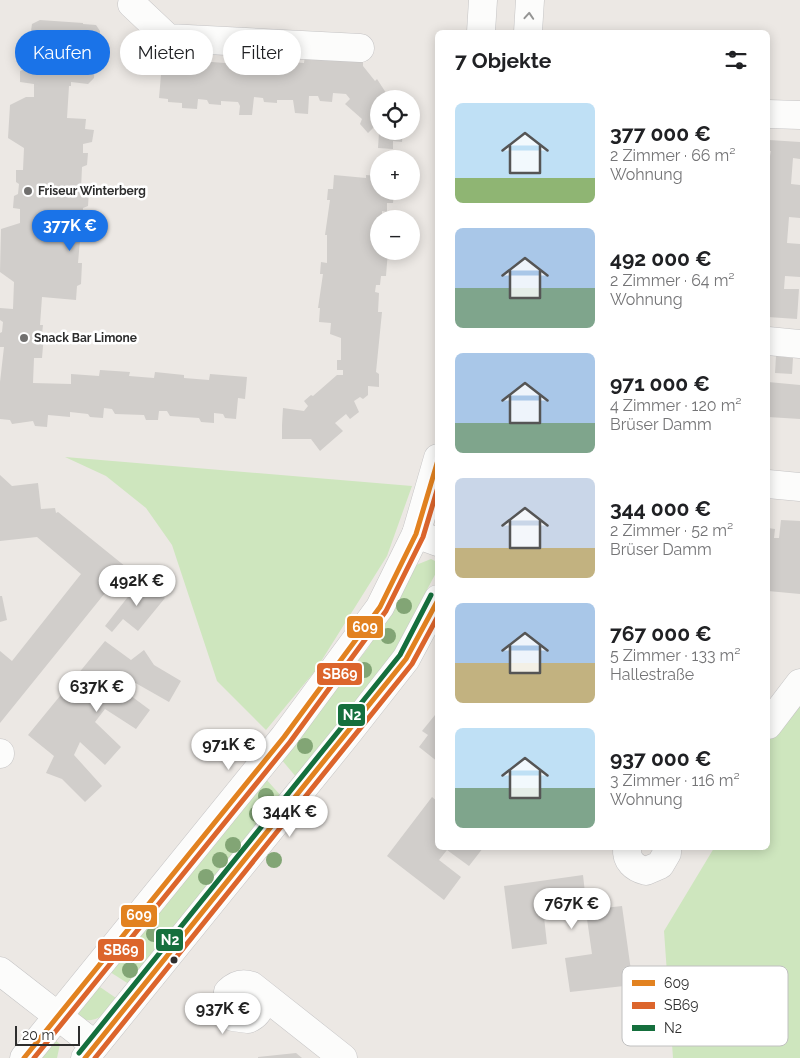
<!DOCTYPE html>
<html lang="de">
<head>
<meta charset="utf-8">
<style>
  :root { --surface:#fff; --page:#f6f6f6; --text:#202124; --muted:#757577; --accent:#1a73e8 }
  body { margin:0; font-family:Raleway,sans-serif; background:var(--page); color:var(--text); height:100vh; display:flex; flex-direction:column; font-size:19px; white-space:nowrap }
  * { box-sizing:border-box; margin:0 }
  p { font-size:16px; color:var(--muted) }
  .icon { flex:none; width:28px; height:28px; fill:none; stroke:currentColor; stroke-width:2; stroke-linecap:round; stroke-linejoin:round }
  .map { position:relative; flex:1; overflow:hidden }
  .drawer { position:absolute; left:435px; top:30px; width:335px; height:820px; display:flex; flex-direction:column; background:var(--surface); border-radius:8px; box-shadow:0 2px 12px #0003 }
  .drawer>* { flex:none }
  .guide { position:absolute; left:15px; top:30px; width:345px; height:45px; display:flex; gap:10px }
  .fabs { position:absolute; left:370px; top:90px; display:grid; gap:10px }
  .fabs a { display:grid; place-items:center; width:50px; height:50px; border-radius:50%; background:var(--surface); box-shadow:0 2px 12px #0003; font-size:25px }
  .scale { position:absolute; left:15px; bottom:12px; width:65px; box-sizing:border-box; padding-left:5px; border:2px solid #2e2e2e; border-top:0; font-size:14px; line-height:18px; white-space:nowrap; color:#2e2e2e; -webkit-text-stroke:4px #fff; paint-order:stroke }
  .price { position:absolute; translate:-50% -42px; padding:0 11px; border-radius:18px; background:#fff; color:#222; font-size:16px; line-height:32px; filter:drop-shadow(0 1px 2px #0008) }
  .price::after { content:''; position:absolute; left:50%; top:30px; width:15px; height:11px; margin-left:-8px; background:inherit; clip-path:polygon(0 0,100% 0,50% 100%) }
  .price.on { background:var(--accent); color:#fff }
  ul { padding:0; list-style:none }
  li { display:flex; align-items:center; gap:15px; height:125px; padding:0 20px }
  li span { display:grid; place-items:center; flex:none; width:140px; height:100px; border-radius:8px; color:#555 }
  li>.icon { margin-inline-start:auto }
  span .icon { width:60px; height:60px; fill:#fffc; stroke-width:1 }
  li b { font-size:21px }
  h2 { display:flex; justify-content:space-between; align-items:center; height:60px; padding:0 20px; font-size:21px }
  .tag { padding:0 18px; border-radius:22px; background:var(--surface); box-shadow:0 2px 12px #0003; font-size:18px; line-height:45px }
  .tag.on { background:var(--accent); color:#fff }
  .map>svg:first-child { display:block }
  .green { fill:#cee6be }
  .building { fill:#d1cecb }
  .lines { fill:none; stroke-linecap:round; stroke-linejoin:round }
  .minor-casing { stroke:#c5c4c5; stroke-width:29 }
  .minor { stroke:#fcfcfb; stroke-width:28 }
  .bus-1-casing { stroke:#fff; stroke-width:9 }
  .bus-2-casing { stroke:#fff; stroke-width:9 }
  .bus-3-casing { stroke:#fff; stroke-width:9 }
  .bus-1 { stroke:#e28220; stroke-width:5 }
  .bus-2 { stroke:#dc652c; stroke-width:5 }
  .bus-3 { stroke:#156f3d; stroke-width:5 }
  .tree { fill:#82a575 }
  .oneway { stroke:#959594 }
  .poi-dot { fill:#706f6e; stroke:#fff; stroke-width:2 }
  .bus-dot { fill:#2e2e2e; stroke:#fff; stroke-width:2 }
  .labels { text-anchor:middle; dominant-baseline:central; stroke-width:5; stroke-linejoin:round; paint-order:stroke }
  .poi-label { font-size:12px; font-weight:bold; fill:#2e2e2e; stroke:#fff; text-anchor:start }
  .key { fill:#fff; stroke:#c0c0c0; stroke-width:1 }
  .key-label { font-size:14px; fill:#2e2e2e }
  .line-badge { stroke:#fff; stroke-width:2 }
  .badge-label { font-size:14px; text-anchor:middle; font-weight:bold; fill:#fff }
</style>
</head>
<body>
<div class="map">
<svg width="800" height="1058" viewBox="0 0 800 1058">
  <rect width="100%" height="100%" fill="#ece8e4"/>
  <g class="green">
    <polygon points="65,457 412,486 387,556 315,671 266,730 217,681 172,545 146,508 106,476"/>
    <polygon points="431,559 437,562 437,571 391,657 297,778 281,759 368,648 416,565"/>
    <polygon points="800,684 800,1058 673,1058 664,931 714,848 768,848 768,725"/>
    <polygon points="265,778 282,797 132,986 110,972"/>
    <path d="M 97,985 L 116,998 C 108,1011 96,1027 79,1017 L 79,1012 Z"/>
    <polygon points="55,1040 60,1044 57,1058 39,1058"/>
  </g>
  <g class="building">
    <polygon points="40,20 83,23 83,24 96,25 100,31 99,60 95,62 94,78 88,84 71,82 71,86 69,86 67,118 86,119 85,129 94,130 92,142 83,144 83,153 88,153 87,165 82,167 81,190 89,190 88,206 83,208 82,227 85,227 84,238 80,240 78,263 82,263 81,284 77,286 76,300 42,297 40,325 43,325 42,334 44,334 42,358 34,358 33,383 71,384 71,374 99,376 100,370 130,372 129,376 154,378 155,372 184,375 184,378 209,380 210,374 247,377 245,399 238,398 236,419 225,418 223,414 214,413 214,423 201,422 199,418 170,416 167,411 159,411 158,420 146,420 144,415 115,414 112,409 104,408 103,418 90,417 88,414 70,412 70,417 48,415 47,427 35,426 33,421 12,424 10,420 0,419 0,382 4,347 0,347 0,333 2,332 3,322 0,320 0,308 13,309 14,282 0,272 1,229 20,223 20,209 13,208 14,196 18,194 19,184 16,182 16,170 23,170 24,148 8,138 10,105 26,97 34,97 34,84 20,82 20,71 25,69 25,59 21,57 22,45 29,45 32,24"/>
    <polygon points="305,56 363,61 363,66 375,81 377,79 390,99 379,99 379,131 403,131 402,142 393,141 393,149 378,148 379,133 374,127 368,133 360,124 362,119 345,104 350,99 346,94 333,93 332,102 320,101 318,96 309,96 308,114 295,113 293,100 277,100 277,103 264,102 263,98 254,97 252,115 239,115 240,106 238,102 221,101 221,105 209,104 207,100 198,99 197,109 182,108 182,103 168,102 168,99 159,98 162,63 200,66 200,61 249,65 249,59 304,63"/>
    <polygon points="769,140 800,142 800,159 793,158 791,184 800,185 800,218 789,217 787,243 800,244 800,277 785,276 784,289 799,289 797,319 768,317 768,156 770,156 771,151 768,151"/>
    <polygon points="334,175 366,178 366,175 379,176 379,191 394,191 393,203 387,203 387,212 382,211 382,219 379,219 379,251 388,251 386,276 381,276 380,285 376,285 375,292 379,293 378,312 382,312 376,372 379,374 379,387 368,386 368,395 363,399 360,397 354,401 359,412 350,419 346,414 335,423 343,431 320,451 311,439 282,439 282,425 283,408 304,411 308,406 304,401 311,395 313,396 337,375 343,375 343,370 337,370 337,360 341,360 341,338 330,334 331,323 319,322 320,308 318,308 323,274 320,274 321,262 327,263 327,235 325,235 330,200 327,200 328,189 333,189"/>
    <polygon points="776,356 793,358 792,374 775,373"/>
    <polygon points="768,382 800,385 800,419 768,417"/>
    <polygon points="0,475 12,486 38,483 41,509 55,508 56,513 58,512 126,567 0,723 0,651 12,661 81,574 37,537 0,541"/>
    <polygon points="781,520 800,521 800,594 768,591 768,528 775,529 774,538 779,538"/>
    <polygon points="142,579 165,598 138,631 123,619 112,632 105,626"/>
    <polygon points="0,596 2,596 7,620 0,622"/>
    <polygon points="105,641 131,660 144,650 154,665 181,681 169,702 132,681 123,690 150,710 136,729 105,709 95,722 121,747 105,765 80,742 74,755 102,786 85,802 62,779 46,773 54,756 28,735"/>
    <polygon points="435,715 438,717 438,762 419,747 428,735 422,731"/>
    <polygon points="432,797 438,802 438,848 483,848 469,866 447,850 439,860 461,877 444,900 387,856"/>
    <polygon points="583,875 585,893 598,897 604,908 622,906 633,985 570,992 565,958 592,954 586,912 544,917 547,944 512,949 504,886"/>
    <polygon points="296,1053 302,1058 258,1058 258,1057"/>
  </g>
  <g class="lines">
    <g class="minor-casing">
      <g id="minor">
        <polyline points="133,0 132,4 168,38 360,48"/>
        <polyline points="481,32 483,0"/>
        <polyline points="528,32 530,0"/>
        <polyline points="768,114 800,115"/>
        <polyline points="768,341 800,344"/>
        <polyline points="768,484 800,487"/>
        <polyline points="416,534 438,542"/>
        <polyline points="768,725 800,683"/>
        <polyline points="0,754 0,753"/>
        <path d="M 627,848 C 626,861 634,868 646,871 L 660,865 L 667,853 L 667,848"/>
        <polyline points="0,971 95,1045"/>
        <path d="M 252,986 C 265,997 263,1013 248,1019 L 233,1017 L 226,1007 L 228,992 C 235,985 242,982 252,986 L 343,1058"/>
        <polyline points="24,1058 284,737 380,607 416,534 438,458"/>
        <polyline points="85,1058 348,733 406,659 438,599"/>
      </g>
    </g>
    <use href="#minor" class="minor"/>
    <g class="bus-1-casing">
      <g id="bus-1">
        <polyline points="24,1058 284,737 380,607 416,534 438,460"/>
        <polyline points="85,1058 406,659 438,600"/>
      </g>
    </g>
    <g class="bus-2-casing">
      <g id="bus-2">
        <polyline points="34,1058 290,742 386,611 423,537 438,487"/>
        <polyline points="95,1058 412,664 438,616"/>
      </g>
    </g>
    <g class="bus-3-casing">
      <polyline id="bus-3" points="79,1053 400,655 431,595"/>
    </g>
    <use href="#bus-1" class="bus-1"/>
    <use href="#bus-2" class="bus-2"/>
    <use href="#bus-3" class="bus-3"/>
  </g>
  <g class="tree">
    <circle cx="404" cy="606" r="8"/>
    <circle cx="388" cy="636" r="8"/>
    <circle cx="364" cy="670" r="8"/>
    <circle cx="305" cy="746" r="8"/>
    <circle cx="266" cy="796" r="8"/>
    <circle cx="257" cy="814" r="8"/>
    <circle cx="233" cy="845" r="8"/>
    <circle cx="220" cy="860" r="8"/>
    <circle cx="274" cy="860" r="8"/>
    <circle cx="206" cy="877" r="8"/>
    <circle cx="154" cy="934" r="8"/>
    <circle cx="130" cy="970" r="8"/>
  </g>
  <defs><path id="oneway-chevron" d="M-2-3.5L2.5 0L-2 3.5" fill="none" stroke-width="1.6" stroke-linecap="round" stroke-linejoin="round" transform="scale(1.25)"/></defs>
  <use class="oneway" href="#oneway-chevron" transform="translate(529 16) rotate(-86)"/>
  <g class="poi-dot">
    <circle cx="28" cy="191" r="5"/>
    <circle cx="24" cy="338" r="5"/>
  </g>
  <circle class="bus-dot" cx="174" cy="960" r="4.5"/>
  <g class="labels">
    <g class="poi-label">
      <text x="38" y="191">Friseur Winterberg</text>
      <text x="34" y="338">Snack Bar Limone</text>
    </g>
  </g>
  <rect x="622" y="966" width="166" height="80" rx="8" class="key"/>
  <rect x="632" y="980" width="23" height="6" fill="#e28220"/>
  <rect x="632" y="1002" width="23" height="7" fill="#dc652c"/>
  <rect x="632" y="1025" width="23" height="6" fill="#156f3d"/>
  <g class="key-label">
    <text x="664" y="988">609</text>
    <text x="664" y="1010">SB69</text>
    <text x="664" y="1033">N2</text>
  </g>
  <g class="line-badge">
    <rect x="346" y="615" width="38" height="24" rx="5" fill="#e28220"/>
    <rect x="316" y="662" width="47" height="24" rx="5" fill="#dc652c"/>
    <rect x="337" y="703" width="29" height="24" rx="5" fill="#156f3d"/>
    <rect x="120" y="904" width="38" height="24" rx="5" fill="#e28220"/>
    <rect x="155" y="928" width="29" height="24" rx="5" fill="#156f3d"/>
    <rect x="97" y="938" width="48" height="24" rx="5" fill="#dc652c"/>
  </g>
  <g class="badge-label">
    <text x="365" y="632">609</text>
    <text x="340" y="679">SB69</text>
    <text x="352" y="720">N2</text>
    <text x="139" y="920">609</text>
    <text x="170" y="945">N2</text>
    <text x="121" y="955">SB69</text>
  </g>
</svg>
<div class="fabs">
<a><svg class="icon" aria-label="locate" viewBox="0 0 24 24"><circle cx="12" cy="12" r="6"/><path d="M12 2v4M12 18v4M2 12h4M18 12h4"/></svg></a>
<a>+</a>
<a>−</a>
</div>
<div class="scale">20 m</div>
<b class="price on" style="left:70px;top:252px">377K €</b>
<b class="price" style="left:137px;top:607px">492K €</b>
<b class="price" style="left:97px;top:713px">637K €</b>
<b class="price" style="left:229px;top:771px">971K €</b>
<b class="price" style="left:290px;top:838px">344K €</b>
<b class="price" style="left:572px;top:930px">767K €</b>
<b class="price" style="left:223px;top:1035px">937K €</b>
<div class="guide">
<a class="tag on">Kaufen</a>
<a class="tag">Mieten</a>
<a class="tag">Filter</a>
</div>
<section class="drawer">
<h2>7 Objekte<svg class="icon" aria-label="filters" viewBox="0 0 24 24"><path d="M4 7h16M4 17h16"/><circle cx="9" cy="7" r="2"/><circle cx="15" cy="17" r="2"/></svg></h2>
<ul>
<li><span style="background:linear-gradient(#bfe0f5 75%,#8fb573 0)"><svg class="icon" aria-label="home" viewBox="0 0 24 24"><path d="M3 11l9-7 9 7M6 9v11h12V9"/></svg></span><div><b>377 000 €</b><p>2 Zimmer · 66 m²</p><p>Wohnung</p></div></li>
<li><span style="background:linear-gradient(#a9c7e8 60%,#7fa58c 0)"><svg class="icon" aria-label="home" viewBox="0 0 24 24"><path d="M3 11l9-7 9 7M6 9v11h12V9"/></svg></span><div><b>492 000 €</b><p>2 Zimmer · 64 m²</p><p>Wohnung</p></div></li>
<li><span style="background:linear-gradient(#a9c7e8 70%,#7fa58c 0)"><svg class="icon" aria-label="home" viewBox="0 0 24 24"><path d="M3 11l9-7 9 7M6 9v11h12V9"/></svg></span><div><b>971 000 €</b><p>4 Zimmer · 120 m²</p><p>Brüser Damm</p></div></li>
<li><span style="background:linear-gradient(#c9d6e8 70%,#c2b280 0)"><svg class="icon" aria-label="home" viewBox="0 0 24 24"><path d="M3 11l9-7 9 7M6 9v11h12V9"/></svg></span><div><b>344 000 €</b><p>2 Zimmer · 52 m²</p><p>Brüser Damm</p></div></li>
<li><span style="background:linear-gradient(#a9c7e8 60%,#c2b280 0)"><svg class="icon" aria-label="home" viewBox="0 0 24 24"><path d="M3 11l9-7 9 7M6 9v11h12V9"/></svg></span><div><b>767 000 €</b><p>5 Zimmer · 133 m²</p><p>Hallestraße</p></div></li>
<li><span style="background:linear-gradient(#bfe0f5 60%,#7fa58c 0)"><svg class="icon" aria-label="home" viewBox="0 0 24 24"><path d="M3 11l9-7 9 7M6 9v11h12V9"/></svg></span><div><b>937 000 €</b><p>3 Zimmer · 116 m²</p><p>Wohnung</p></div></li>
</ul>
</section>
</div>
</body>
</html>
